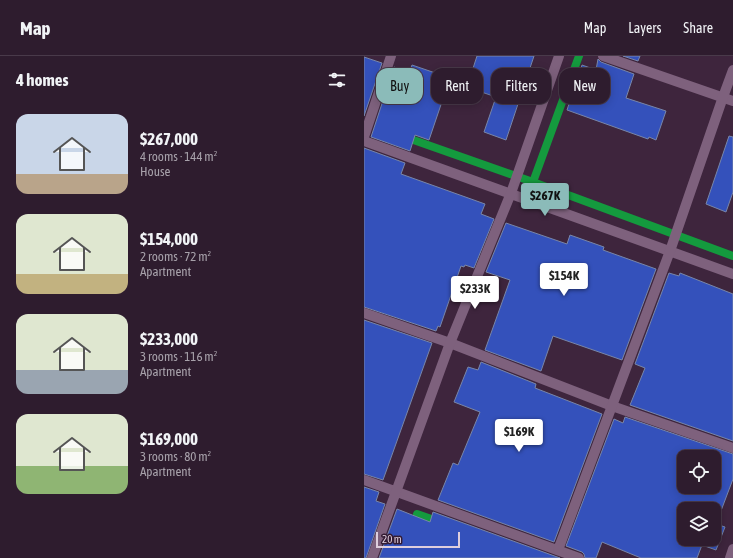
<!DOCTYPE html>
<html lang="en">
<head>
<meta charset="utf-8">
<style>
  :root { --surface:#2e1c2e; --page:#362536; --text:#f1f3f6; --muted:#a7a1aa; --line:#493a4a; --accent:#8bbbb9 }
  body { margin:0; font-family:"Asap Condensed",sans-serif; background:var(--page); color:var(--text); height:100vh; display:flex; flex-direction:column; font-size:15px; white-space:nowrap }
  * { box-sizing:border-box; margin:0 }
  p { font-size:13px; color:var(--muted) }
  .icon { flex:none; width:22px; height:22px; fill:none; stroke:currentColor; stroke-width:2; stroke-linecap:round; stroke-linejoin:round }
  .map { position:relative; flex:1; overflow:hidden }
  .sheet { display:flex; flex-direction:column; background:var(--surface); width:364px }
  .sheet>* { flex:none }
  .guide { position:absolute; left:12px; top:12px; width:297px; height:36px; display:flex; gap:8px }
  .controls { position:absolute; left:313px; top:394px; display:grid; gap:8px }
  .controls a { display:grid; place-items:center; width:44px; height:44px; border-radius:8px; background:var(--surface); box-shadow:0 2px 10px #0003,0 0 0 1px var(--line); font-size:20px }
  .scale { position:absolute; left:12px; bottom:10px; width:84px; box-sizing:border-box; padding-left:4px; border:2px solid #decedd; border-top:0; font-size:11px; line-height:14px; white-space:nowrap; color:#decedd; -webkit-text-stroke:3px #331b33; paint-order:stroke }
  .price { position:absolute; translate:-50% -34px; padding:0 9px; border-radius:4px; background:#fff; color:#222; font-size:13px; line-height:26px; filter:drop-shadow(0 1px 2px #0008) }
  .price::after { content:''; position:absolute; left:50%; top:24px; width:12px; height:9px; margin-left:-6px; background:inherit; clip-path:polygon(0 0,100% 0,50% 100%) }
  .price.active { background:var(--accent); color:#111 }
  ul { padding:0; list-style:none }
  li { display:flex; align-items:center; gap:12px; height:100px; padding:0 16px }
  li span { display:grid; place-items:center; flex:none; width:112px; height:80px; border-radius:12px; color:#555 }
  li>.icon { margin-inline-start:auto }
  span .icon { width:48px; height:48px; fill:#fffc; stroke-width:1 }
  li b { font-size:17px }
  h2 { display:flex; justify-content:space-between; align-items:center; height:48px; padding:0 16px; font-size:17px }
  .chip { padding:0 14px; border-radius:12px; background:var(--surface); box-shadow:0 2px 10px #0003,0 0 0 1px var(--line); font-size:14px; line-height:36px }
  .chip.active { background:var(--accent); color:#111 }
  header { display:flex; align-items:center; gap:24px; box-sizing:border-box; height:56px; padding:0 20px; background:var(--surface); border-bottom:1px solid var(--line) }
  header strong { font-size:19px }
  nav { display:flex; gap:22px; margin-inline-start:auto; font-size:14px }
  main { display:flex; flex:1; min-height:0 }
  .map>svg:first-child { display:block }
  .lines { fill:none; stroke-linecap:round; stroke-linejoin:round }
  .stream { stroke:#149a3e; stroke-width:8 }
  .building { fill:#3451bb; stroke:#7886a9; fill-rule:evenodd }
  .minor { stroke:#7e617d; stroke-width:10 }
</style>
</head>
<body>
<header>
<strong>Map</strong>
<nav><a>Map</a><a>Layers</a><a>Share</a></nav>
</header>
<main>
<section class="sheet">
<h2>4 homes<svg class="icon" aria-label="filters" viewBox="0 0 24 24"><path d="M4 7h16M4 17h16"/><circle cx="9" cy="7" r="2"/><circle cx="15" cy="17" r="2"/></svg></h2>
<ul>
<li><span style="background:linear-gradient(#c9d6e8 75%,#b9a48a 0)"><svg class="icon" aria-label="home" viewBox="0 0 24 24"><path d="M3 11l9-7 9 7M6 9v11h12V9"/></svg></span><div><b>$267,000</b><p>4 rooms · 144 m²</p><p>House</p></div></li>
<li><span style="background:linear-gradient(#dfe7d0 75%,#c2b280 0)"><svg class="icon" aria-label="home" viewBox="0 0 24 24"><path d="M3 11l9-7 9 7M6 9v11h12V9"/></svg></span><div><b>$154,000</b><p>2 rooms · 72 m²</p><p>Apartment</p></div></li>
<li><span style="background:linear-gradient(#dfe7d0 70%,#9aa5b1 0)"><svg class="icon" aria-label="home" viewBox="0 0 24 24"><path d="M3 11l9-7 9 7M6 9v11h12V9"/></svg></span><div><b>$233,000</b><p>3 rooms · 116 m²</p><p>Apartment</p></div></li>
<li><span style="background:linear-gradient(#dfe7d0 65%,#8fb573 0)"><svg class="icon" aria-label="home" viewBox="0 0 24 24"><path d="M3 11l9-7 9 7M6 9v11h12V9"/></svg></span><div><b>$169,000</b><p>3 rooms · 80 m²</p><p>Apartment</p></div></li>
</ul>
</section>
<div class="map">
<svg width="369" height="502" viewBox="0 0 369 502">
  <rect width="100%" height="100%" fill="#3e253d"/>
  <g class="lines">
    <g class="stream">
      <polyline points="41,81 169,126 369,200"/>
      <polyline points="169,126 215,0"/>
      <polyline points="53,458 76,466"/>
    </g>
  </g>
  <g class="building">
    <polygon points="113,0 170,0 142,84 120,76 132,41 103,31"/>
    <polygon points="259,0 276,0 274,5"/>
    <polygon points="0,1 18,7 0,60"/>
    <polygon points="234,3 237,6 270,18 262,42 302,55 292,84 285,81 284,83 203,54 218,9 232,14"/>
    <polygon points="48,9 86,22 65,84 51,79 46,95 7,81 30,11 45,17"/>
    <polygon points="365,80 369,81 369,136 362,156 342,148"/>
    <polygon points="0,92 41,107 37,118 121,148 117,158 130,163 110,212 101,209 100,211 97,210 76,271 74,270 72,275 0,251"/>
    <polygon points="142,167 203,188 206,179 240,191 239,194 292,213 258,304 189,280 177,315 121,294 146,224 122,216"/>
    <polygon points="305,217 315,220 316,217 369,238 369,385 266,349 281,312 271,308"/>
    <polygon points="0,264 68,287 19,424 0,418"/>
    <polygon points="117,306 172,328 171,332 238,358 190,486 74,444 89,407 94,409 116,356 90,346 104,311 114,314"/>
    <path d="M 261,361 L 369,398 L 369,423 L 352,468 L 361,471 L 352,494 L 338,489 L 333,502 L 277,502 L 238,486 L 232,502 L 221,502 L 220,498 L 218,496 L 202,490 L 250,363 L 259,367 ZM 320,401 L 350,401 L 350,431 L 320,431 ZM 320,453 L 350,453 L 350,483 L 320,483 Z"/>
    <polygon points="0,431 15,436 12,445 21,448 2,502 0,502"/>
    <polygon points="33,453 66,466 69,456 196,502 15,502"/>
  </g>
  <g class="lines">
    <g class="minor">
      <polyline points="239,0 369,45"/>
      <polyline points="0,81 27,0"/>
      <polyline points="0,85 369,218"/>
      <polyline points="0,257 86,287 248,350 369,392"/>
      <polyline points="0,424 215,502"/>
      <polyline points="194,494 306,195 359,41 369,14"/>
      <polyline points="8,502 86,287 147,137 195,0"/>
      <polyline points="366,502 369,493"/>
    </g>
  </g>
</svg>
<div class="controls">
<a><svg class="icon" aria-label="locate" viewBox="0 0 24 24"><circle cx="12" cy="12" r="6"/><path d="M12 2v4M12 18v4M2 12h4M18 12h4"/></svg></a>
<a><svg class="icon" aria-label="layers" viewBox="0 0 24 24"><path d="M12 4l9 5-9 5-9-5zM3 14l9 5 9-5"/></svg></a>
</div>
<div class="scale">20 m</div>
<b class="price active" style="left:181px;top:161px">$267K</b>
<b class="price" style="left:200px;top:241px">$154K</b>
<b class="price" style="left:111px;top:254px">$233K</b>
<b class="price" style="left:155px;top:397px">$169K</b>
<div class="guide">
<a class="chip active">Buy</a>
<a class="chip">Rent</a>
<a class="chip">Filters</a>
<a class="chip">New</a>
</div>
</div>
</main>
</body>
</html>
